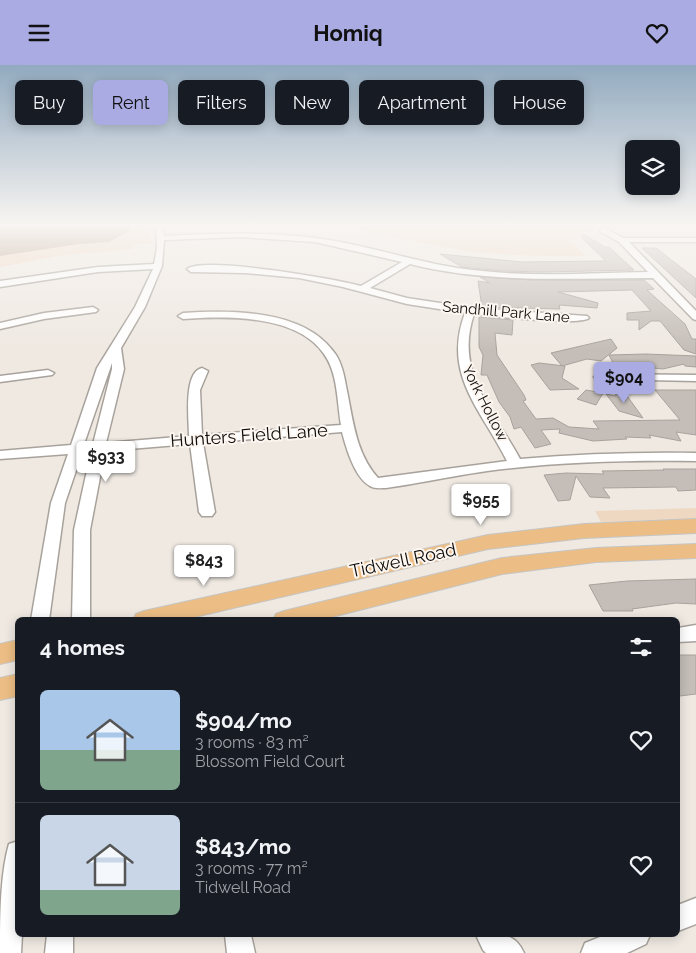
<!DOCTYPE html>
<html lang="en">
<head>
<meta charset="utf-8">
<style>
  :root { --surface:#171b24; --page:#242831; --text:#f1f3f6; --muted:#9ea1a6; --line:#363941; --accent:#a9abe2 }
  body { margin:0; font-family:Raleway,sans-serif; background:var(--page); color:var(--text); height:100vh; display:flex; flex-direction:column; font-size:19px; white-space:nowrap }
  * { box-sizing:border-box; margin:0 }
  p { font-size:16px; color:var(--muted) }
  .icon { flex:none; width:28px; height:28px; fill:none; stroke:currentColor; stroke-width:2; stroke-linecap:round; stroke-linejoin:round }
  .map { position:relative; flex:1; overflow:hidden }
  .panel { position:absolute; left:15px; top:552px; width:665px; height:320px; display:flex; flex-direction:column; background:var(--surface); border-radius:8px; box-shadow:0 2px 12px #0003 }
  .panel>* { flex:none }
  .top-card { position:absolute; left:15px; top:15px; width:666px; height:45px; display:flex; gap:10px }
  .controls { position:absolute; left:625px; top:75px; display:grid; gap:10px }
  .controls a { display:grid; place-items:center; width:55px; height:55px; border-radius:8px; background:var(--surface); box-shadow:0 2px 12px #0003; font-size:25px }
  .price { position:absolute; translate:-50% -42px; padding:0 11px; border-radius:5px; background:#fff; color:#222; font-size:16px; line-height:32px; filter:drop-shadow(0 1px 2px #0008) }
  .price::after { content:''; position:absolute; left:50%; top:30px; width:15px; height:11px; margin-left:-8px; background:inherit; clip-path:polygon(0 0,100% 0,50% 100%) }
  .price.active { background:var(--accent); color:#111 }
  ul { padding:0; list-style:none }
  li { display:flex; align-items:center; gap:15px; height:125px; padding:0 25px }
  li+li { border-top:1px solid var(--line) }
  li span { display:grid; place-items:center; flex:none; width:140px; height:100px; border-radius:8px; color:#555 }
  li>.icon { margin-inline-start:auto }
  span .icon { width:60px; height:60px; fill:#fffc; stroke-width:1 }
  li b { font-size:21px }
  h2 { display:flex; justify-content:space-between; align-items:center; height:60px; padding:0 25px; font-size:21px }
  .pill { padding:0 18px; border-radius:8px; background:var(--surface); box-shadow:0 2px 12px #0003; font-size:18px; line-height:45px }
  .pill.active { background:var(--accent); color:#111 }
  header { display:flex; justify-content:space-between; align-items:center; height:65px; padding:0 25px; background:var(--accent); color:#111; font-size:22px; font-weight:700 }
  .map>svg:first-child { display:block }
  .green { fill:#efd8c2 }
  .water { fill:#b29a81 }
  .building { fill:#c5beb8; stroke:#a8a29c }
  .lines { fill:none; stroke-linecap:round; stroke-linejoin:round }
  .minor-casing { stroke:#a8a29c; stroke-width:3 }
  .major-casing { stroke:#c5c5c4; stroke-width:2 }
  .minor { fill:#fff; fill-rule:evenodd }
  .major { fill:#ecbe85; fill-rule:evenodd }
  .labels { text-anchor:middle; dominant-baseline:central; stroke-width:4; stroke-linejoin:round; paint-order:stroke }
  .far-street-label { font-size:15px; fill:#0e0c0a; stroke:#fdf6f0 }
  .street-label { font-size:18px; fill:#0e0c0a; stroke:#fdf6f0 }
</style>
</head>
<body>
<header><svg class="icon" aria-label="menu" viewBox="0 0 24 24"><path d="M4 6h16M4 12h16M4 18h16"/></svg>Homiq<svg class="icon" aria-label="heart" viewBox="0 0 24 24"><path d="M12 20l-8-8c-3-5 5-10 8-4 3-6 11-1 8 4z"/></svg></header>
<div class="map">
<svg width="696" height="888" viewBox="0 0 696 888">
  <rect width="100%" height="100%" fill="#efe9e2"/>
  <g class="green">
    <polygon points="0,161 148,161 152,178 133,180 133,184 58,191 0,202"/>
    <path d="M 353,161 L 595,161 L 571,177 L 586,191 C 519,192 461,189 396,172 C 383,169 364,167 353,161 Z"/>
    <polygon points="696,443 696,454 601,457 595,446"/>
  </g>
  <polygon class="water" points="0,161 129,161 131,165 109,177 79,179 0,191"/>
  <g class="building">
    <polygon points="583,169 605,182 609,182 634,205 544,207 503,206 462,202 440,189 522,197 606,196 581,172"/>
    <polygon points="642,183 656,183 696,214 696,233"/>
    <polygon points="480,212 531,215 644,215 654,224 647,225 685,259 692,274 696,274 696,289 684,285 660,256 651,256 639,265 639,255 627,255 627,248 651,246 632,225 558,227 598,238 597,243 559,240 560,244 482,242 478,216 490,218"/>
    <polygon points="479,252 513,255 512,270 495,268 497,290 524,330 526,335 523,336 536,354 553,353 569,362 599,364 593,356 680,355 655,325 696,325 696,370 676,367 681,376 649,370 651,373 625,372 627,374 593,376 559,368 560,364 541,365 551,379 535,383 521,362 514,364 510,352 499,337 487,310 481,310 483,290 479,282"/>
    <polygon points="611,274 617,283 601,296 587,294 562,301 551,288"/>
    <polygon points="646,289 696,291 696,302 685,301 684,299 663,304 633,301 634,303 615,302 609,290"/>
    <polygon points="539,298 565,301 562,313 579,324 550,325 531,300"/>
    <polygon points="586,325 603,328 596,340 577,334"/>
    <polygon points="615,327 625,328 643,353 619,346 606,329 616,331"/>
    <polygon points="663,404 696,404 696,425 678,426 676,422 603,423 610,433 590,432 576,411 570,435 558,436 544,410 566,408 604,409 602,406 664,405"/>
    <polygon points="696,514 696,539 676,538 632,544 633,546 603,546 589,520 627,516"/>
    <polygon points="678,590 696,590 696,629 680,631 678,625"/>
  </g>
  <g class="lines">
    <g class="minor-casing">
      <g id="minor">
        <path d="M 156,161 L 162,161 L 164,171 C 214,169 265,166 315,173 C 372,180 424,201 482,206 C 537,212 593,208 648,207 L 619,177 L 601,167 L 600,165 L 604,163 L 623,173 L 696,173 L 696,177 L 629,177 L 696,246 L 696,255 L 693,254 L 653,213 C 572,213 489,219 410,199 L 370,223 L 407,233 L 473,243 L 587,251 L 589,253 C 579,261 491,251 474,249 C 454,308 494,346 520,394 C 579,389 637,387 696,388 L 696,396 C 626,395 556,397 487,406 C 453,411 420,418 386,423 C 381,423 374,424 370,421 C 355,413 346,383 342,367 L 203,378 L 215,447 L 212,451 L 202,451 L 199,447 L 190,379 L 105,386 L 90,465 L 90,555 L 72,555 L 74,465 L 91,387 L 82,388 L 65,438 L 49,555 L 31,555 L 51,438 L 68,389 L 0,394 L 0,386 L 71,380 L 97,303 L 135,242 L 153,204 L 98,207 L 0,222 L 0,216 L 98,202 L 154,199 L 157,183 ZM 240,172 L 315,177 L 402,197 L 361,221 C 336,214 204,191 187,204 L 191,207 L 245,208 L 299,213 L 343,222 L 407,239 L 465,248 C 442,310 481,344 507,396 L 378,413 C 355,387 353,354 346,321 C 344,309 341,295 333,286 C 302,244 230,245 183,248 L 178,251 L 183,254 C 225,251 297,249 324,289 C 338,308 337,337 341,360 L 202,370 L 200,325 L 208,306 L 202,303 C 183,307 189,356 189,371 L 106,378 L 124,304 L 121,283 L 145,242 L 162,201 L 164,175 ZM 112,298 L 112,304 L 93,379 L 84,379 Z"/>
        <polygon points="93,242 98,245 96,247 44,254 0,264 0,258 44,248"/>
        <polygon points="48,305 54,308 52,310 0,317 0,311"/>
        <polygon points="600,309 696,310 696,316 596,314 594,312 596,310"/>
        <polygon points="696,560 696,576 678,577 678,563"/>
        <path d="M 18,776 L 18,870 L 22,870 L 21,888 L 0,888 C 0,855 0,810 9,779 Z"/>
        <polygon points="696,833 696,859 678,866 678,840"/>
        <polygon points="47,870 73,870 73,888 45,888"/>
        <polygon points="225,870 251,870 255,888 227,888"/>
        <path d="M 476,870 C 497,870 514,865 524,888 L 486,888 L 483,885 Z"/>
        <polygon points="605,870 650,870 646,879 627,888 581,888 585,878"/>
      </g>
    </g>
    <g class="major-casing">
      <g id="major">
        <polygon points="696,454 696,468 584,473 488,484 182,555 133,555 136,549 144,546 488,470 584,459"/>
        <polygon points="696,479 696,493 596,497 502,509 320,555 273,555 276,549 284,546 502,493 596,483"/>
        <polygon points="18,575 18,595 0,599 0,579"/>
        <polygon points="18,609 18,631 0,635 0,613"/>
      </g>
    </g>
    <use href="#minor" class="minor"/>
    <use href="#major" class="major"/>
  </g>
  <linearGradient id="sky" x2="0" y2="1"><stop stop-color="#92aabf"/><stop offset="0.56" stop-color="#f8f5f2"/><stop offset="1" stop-color="#f8f5f2" stop-opacity="0"/></linearGradient>
  <rect width="696" height="285" fill="url(#sky)"/>
  <g class="labels">
    <g class="far-street-label">
      <text transform="translate(506 247) rotate(5)">Sandhill Park Lane</text>
      <text transform="translate(485 338) rotate(63)">York Hollow</text>
    </g>
    <g class="street-label">
      <text transform="translate(249 370) rotate(-4)">Hunters Field Lane</text>
      <text transform="translate(403 495) rotate(-12)">Tidwell Road</text>
    </g>
  </g>
</svg>
<div class="controls">
<a><svg class="icon" aria-label="layers" viewBox="0 0 24 24"><path d="M12 4l9 5-9 5-9-5zM3 14l9 5 9-5"/></svg></a>
</div>
<b class="price active" style="left:624px;top:339px">$904</b>
<b class="price" style="left:106px;top:418px">$933</b>
<b class="price" style="left:481px;top:461px">$955</b>
<b class="price" style="left:204px;top:522px">$843</b>
<div class="top-card">
<a class="pill">Buy</a>
<a class="pill active">Rent</a>
<a class="pill">Filters</a>
<a class="pill">New</a>
<a class="pill">Apartment</a>
<a class="pill">House</a>
</div>
<section class="panel">
<h2>4 homes<svg class="icon" aria-label="filters" viewBox="0 0 24 24"><path d="M4 7h16M4 17h16"/><circle cx="9" cy="7" r="2"/><circle cx="15" cy="17" r="2"/></svg></h2>
<ul>
<li><span style="background:linear-gradient(#a9c7e8 60%,#7fa58c 0)"><svg class="icon" aria-label="home" viewBox="0 0 24 24"><path d="M3 11l9-7 9 7M6 9v11h12V9"/></svg></span><div><b>$904/mo</b><p>3 rooms · 83 m²</p><p>Blossom Field Court</p></div><svg class="icon" aria-label="heart" viewBox="0 0 24 24"><path d="M12 20l-8-8c-3-5 5-10 8-4 3-6 11-1 8 4z"/></svg></li>
<li><span style="background:linear-gradient(#c9d6e8 75%,#7fa58c 0)"><svg class="icon" aria-label="home" viewBox="0 0 24 24"><path d="M3 11l9-7 9 7M6 9v11h12V9"/></svg></span><div><b>$843/mo</b><p>3 rooms · 77 m²</p><p>Tidwell Road</p></div><svg class="icon" aria-label="heart" viewBox="0 0 24 24"><path d="M12 20l-8-8c-3-5 5-10 8-4 3-6 11-1 8 4z"/></svg></li>
</ul>
</section>
</div>
</body>
</html>
